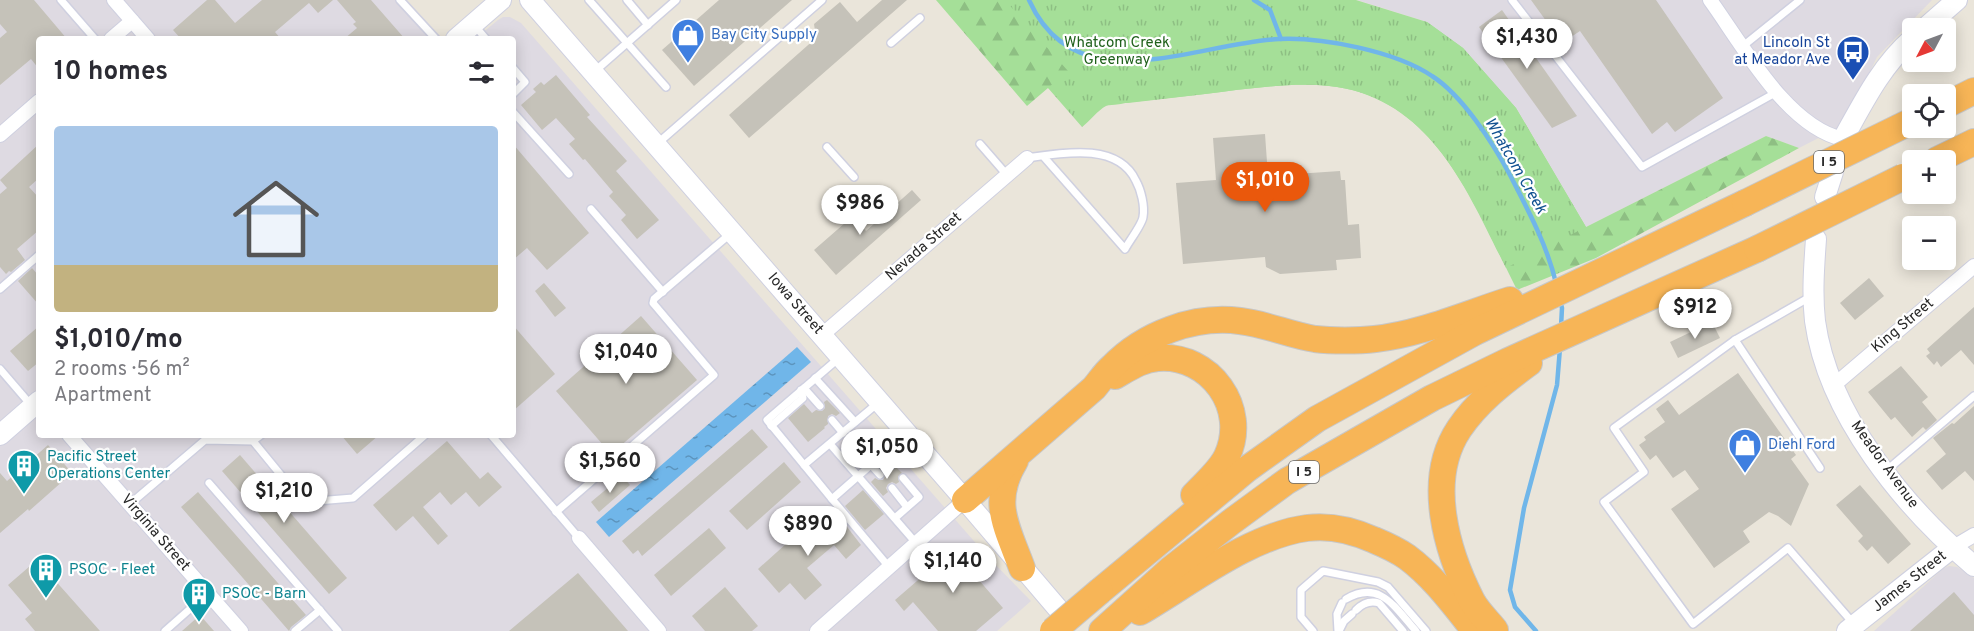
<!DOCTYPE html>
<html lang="en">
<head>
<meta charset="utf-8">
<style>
  :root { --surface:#fff; --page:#f2f2f3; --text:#2b2b33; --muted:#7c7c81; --line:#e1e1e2; --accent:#ea580c }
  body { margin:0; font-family:Overpass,sans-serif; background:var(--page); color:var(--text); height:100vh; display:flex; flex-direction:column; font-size:22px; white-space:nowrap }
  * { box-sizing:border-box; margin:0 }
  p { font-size:20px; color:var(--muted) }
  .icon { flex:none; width:33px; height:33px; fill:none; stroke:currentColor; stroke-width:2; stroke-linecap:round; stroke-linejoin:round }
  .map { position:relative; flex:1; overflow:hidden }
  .drawer { position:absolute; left:36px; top:36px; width:480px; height:402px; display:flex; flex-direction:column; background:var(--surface); border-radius:6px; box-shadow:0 3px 15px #0003 }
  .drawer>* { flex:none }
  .needle { width:39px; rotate:229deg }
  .tools { position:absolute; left:1902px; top:18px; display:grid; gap:12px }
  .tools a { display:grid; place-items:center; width:54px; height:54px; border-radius:6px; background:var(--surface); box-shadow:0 3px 15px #0003; font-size:30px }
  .price { position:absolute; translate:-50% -51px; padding:0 14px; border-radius:21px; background:#fff; color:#222; font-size:20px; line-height:39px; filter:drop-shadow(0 2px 3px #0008) }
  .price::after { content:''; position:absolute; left:50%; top:36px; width:18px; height:14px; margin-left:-9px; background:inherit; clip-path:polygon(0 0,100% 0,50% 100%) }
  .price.on { background:var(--accent); color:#fff }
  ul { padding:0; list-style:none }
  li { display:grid; align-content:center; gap:12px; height:318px; padding:0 18px }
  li+li { border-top:2px solid var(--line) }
  li span { display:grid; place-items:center; height:186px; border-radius:6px; color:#555 }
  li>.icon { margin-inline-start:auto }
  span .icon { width:108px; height:108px; fill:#fffc; stroke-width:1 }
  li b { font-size:26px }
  h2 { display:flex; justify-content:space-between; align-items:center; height:72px; padding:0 18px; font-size:26px }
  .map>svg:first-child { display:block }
  .industrial { fill:#dedae2 }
  .forest { fill:url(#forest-firs) }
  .park { fill:url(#park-tufts) }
  .water { fill:url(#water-ripples) }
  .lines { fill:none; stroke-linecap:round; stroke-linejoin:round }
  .stream { stroke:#70b6e9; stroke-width:4.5 }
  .building { fill:#c5c2b9 }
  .lane-casing { stroke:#cfd0e0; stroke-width:10 }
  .street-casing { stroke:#cfd0e0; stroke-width:16 }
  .secondary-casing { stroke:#cfd0e0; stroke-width:22 }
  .highway-casing { stroke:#c7c7c7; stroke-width:28 }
  .lane { stroke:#fff; stroke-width:7 }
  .street { stroke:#fff; stroke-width:14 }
  .secondary { stroke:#fff; stroke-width:20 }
  .highway { stroke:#f7b557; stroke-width:26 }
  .highway-bridge-casing { stroke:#c7c7c7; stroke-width:28; stroke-linecap:butt }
  .highway-bridge { stroke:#f7b557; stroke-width:26 }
  .labels { text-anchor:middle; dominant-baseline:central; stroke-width:4.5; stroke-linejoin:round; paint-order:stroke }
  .shield { fill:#fff; stroke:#686868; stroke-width:1.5 }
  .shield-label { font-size:14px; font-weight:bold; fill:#282828 }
  .shop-label { font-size:15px; fill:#366cbe; stroke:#fff; text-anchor:start }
  .park-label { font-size:15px; fill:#20611c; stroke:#fff }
  .transit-label { font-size:15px; fill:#164399; stroke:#fff; text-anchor:end }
  .street-label { font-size:15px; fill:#282828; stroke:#fff }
  .culture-label { font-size:15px; fill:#0d838f; stroke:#fff; text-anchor:start }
  .water-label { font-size:16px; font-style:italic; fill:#125291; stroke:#fff }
</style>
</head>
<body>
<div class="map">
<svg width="1974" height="631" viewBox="0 0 1974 631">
  <defs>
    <pattern id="forest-firs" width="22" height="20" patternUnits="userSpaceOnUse" patternTransform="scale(1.5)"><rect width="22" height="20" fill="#a5df98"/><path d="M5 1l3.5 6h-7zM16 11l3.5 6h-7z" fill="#8ebf83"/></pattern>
    <pattern id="park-tufts" width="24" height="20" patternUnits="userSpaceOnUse" patternTransform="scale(1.5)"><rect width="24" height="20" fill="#a5df98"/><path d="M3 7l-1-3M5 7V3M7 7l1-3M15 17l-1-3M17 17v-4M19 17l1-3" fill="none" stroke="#8ebf83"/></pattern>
    <pattern id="water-ripples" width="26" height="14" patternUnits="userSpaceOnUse" patternTransform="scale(1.5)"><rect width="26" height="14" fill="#70b6e9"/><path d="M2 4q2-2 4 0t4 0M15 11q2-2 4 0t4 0" fill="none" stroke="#5c94bd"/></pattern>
  </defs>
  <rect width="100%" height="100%" fill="#eae5da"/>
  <g class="industrial">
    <polygon points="0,0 407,0 440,39 39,39 39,435 513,435 513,39 475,39 498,20 503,17 510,17 521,23 987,556 1031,601 997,631 0,631"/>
    <polygon points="1357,0 1932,0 1877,57 1844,125 1799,148 1766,136 1586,227 1516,108 1427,22"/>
    <polygon points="1949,566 1957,567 1974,578 1974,631 1874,631 1943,569"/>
  </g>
  <path class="forest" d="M 936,0 L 1275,0 L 1427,22 L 1463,48 L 1516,108 L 1586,227 L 1766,136 L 1799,148 L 1596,258 L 1517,290 C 1476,209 1439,103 1337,87 C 1296,81 1246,89 1205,94 C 1181,97 1157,99 1132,102 C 1124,103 1114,106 1105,105 C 1086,102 1067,93 1048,88 L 1027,106 Z"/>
  <path class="park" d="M 1005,0 L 1356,0 L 1427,22 L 1463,48 L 1516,108 L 1586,227 L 1506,268 C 1468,193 1432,101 1337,87 C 1295,81 1247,89 1205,94 C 1180,97 1154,100 1128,103 C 1122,103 1112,103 1106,106 C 1098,110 1090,121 1082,127 L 1048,88 L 1068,71 Z"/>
  <polygon class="water" points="797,347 811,362 609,537 596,522"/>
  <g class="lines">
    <g class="stream">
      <path d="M 1029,0 C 1076,105 1195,43 1279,39 C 1322,37 1395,51 1432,76 C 1462,95 1493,143 1510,175 C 1528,210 1547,245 1556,283"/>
      <polyline points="1254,0 1270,10 1281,39"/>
      <polyline points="1560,300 1562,308 1561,327"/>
      <polyline points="1536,631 1515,607 1510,590 1524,508 1557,385 1560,348"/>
    </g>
  </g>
  <g class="building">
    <polygon points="0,0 34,0 67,39 39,39 39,69 31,59 0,85 0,38 7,32 0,24"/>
    <polygon points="207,0 215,0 235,23 262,0 333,0 318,13 309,3 275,32 281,39 181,39 173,30"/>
    <polygon points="337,0 371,0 405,39 344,39 357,28 353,24 356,22"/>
    <polygon points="719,0 792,0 694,86 662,50"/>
    <polygon points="882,0 907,0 749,138 729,115 816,38 814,24 840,2 857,22"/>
    <polygon points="1531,0 1656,0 1723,98 1675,132 1667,122 1652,134 1580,31 1562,43"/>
    <polygon points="1502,10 1577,116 1552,128 1479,27"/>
    <polygon points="556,75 590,115 587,117 627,161 616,171 659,220 637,239 621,220 626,215 609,196 613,192 585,159 583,160 569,144 575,139 556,118 542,130 521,105 536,92 533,89 541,82 544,85"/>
    <polygon points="1265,134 1268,176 1340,171 1341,180 1345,180 1348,225 1359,224 1361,258 1336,260 1337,270 1280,274 1266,267 1265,257 1183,264 1176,183 1216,180 1213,138"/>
    <polygon points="39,144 39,178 29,187 39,198 39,230 17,249 25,260 11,272 9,271 6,274 0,267 0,194 7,188 0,180"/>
    <polygon points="513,144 589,233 547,270 527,248 513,260"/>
    <polygon points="912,190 921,200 836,275 814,250 853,216 866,231"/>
    <polygon points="32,268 39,276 39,305 18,281"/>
    <polygon points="1869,278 1884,296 1855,320 1840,303"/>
    <polygon points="544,283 566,308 555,317 535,291"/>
    <polygon points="1974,307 1974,365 1961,350 1941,367 1937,361 1934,365 1926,356 1930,353 1927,349"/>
    <polygon points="641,316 697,380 611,454 556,391"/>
    <polygon points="1712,322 1720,338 1678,358 1670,342"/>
    <polygon points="513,325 555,374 513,411"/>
    <polygon points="39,326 39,362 28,371 10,351"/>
    <polygon points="1901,366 1928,397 1922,402 1937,420 1926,430 1923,427 1912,437 1895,417 1891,420 1868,392"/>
    <polygon points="1738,373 1796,455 1791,459 1809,484 1791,526 1778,516 1769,512 1743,531 1750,542 1714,568 1671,509 1699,489 1685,470 1673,478 1656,455 1650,460 1639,445 1646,440 1644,437 1665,422 1656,409 1668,400 1679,415"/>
    <polygon points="827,400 840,413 836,416 832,414 828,416 828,424 824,427 825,428 808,442 788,418 804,404 812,413 816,410 822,411 825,408 824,402"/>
    <polygon points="1974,406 1974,481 1965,471 1942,490 1926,471 1946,454 1933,438 1952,423 1954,424"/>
    <polygon points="752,429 768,447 642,556 638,550 633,554 622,541"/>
    <polygon points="341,435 379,435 357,454"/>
    <polygon points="447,441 480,479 488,472 502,487 479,507 466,492 451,505 440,492 423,507 448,536 438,545 413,516 396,531 373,505"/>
    <polygon points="48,445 72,473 29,511 28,509 0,533 0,473 7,481"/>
    <polygon points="240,455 347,578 329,594 222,471"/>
    <polygon points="784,462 801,482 747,530 729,511"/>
    <polygon points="896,467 902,473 898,477 899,482 896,484 892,482 888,484 886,488 888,492 883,496 871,482 875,478 879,480 883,480 885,476 884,471 887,469 893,470"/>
    <polygon points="622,476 630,485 599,512 591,502"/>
    <polygon points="1860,485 1911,544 1888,564 1872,546 1867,551 1858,541 1863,536 1836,505"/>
    <polygon points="863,490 884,514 865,530 845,506"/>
    <polygon points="198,492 306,615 291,627 289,631 181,507"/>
    <polygon points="837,514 861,545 846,559 834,545 807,568 822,585 805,600 790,583 779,593 758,569 797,534 804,543"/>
    <polygon points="709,528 726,548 671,596 654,575"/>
    <polygon points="961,543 986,572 978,579 1003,608 976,631 938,631 913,602 904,611 895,600"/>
    <polygon points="37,560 100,631 35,631 25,619 32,613 8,585"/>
    <polygon points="578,573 628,631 509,631"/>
    <polygon points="725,587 758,626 752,631 705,631 692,616"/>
    <polygon points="1954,592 1974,615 1974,631 1910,631"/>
    <polygon points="200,615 214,631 182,631"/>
  </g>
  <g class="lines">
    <g class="lane-casing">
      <g id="lane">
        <polyline points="61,0 95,39"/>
        <polyline points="400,0 436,39"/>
        <polyline points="589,0 666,87"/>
        <polyline points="627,0 648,25"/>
        <polyline points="1512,0 1642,167 1777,92"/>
        <polyline points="475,26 486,39"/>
        <polyline points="891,43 920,18"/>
        <polyline points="1743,46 1800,0"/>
        <polyline points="513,68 525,82 513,94"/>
        <polyline points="595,71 676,0"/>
        <polyline points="513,112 569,174"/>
        <polyline points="658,143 822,0"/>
        <polyline points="980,144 1007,175"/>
        <polyline points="827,147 854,177"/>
        <path d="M 1027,158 C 1062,153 1118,142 1136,181 C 1141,190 1145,206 1143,217 C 1142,225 1129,241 1125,249 L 1043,156"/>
        <polyline points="591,209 663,292"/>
        <polyline points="0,289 39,255"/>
        <polyline points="1810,297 1735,340 1614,428 1644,472 1604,502 1693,624 1788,548 1853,623"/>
        <polyline points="1735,340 1820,468"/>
        <polyline points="0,369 31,405"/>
        <polyline points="815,378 855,422"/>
        <polyline points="804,388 820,406"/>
        <polyline points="832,420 843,433"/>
        <polyline points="771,426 803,398 801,390"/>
        <polyline points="491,435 579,538"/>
        <polyline points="253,441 261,435"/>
        <polyline points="830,444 916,543"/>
        <polyline points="882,455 891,465"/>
        <polyline points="804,465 878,403"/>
        <polyline points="871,465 880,475"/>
        <polyline points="1887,470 1974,396"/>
        <polyline points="209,483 338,631"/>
        <polyline points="892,488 907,507"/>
        <polyline points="832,499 767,420 839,358"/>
        <polyline points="130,504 205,440 253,441 298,496 317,501 353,498 425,435"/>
        <polyline points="556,512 714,375 653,303 654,299 730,234"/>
        <polyline points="895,518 919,497 903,478"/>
        <polyline points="889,567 832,499 905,435"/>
        <path d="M 1346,599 C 1380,579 1395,608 1416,631"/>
        <path d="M 1356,610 C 1362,604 1369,600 1379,603 L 1403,631"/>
        <polyline points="165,631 208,593"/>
        <polyline points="295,631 320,610"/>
        <polyline points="1313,631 1301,617 1301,590 1323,571 1378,582 1388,587 1426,631"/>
        <polyline points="1338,631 1337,614 1342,603"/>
        <polyline points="1339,631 1344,621 1352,614"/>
      </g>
    </g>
    <g class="street-casing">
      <g id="street">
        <polyline points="114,0 148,39"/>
        <path d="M 1710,0 C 1742,44 1787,127 1843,139"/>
        <polyline points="111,39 132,21"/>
        <polyline points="0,135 39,101"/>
        <polyline points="822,335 1027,158"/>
        <polyline points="1833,386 1974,266"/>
        <polyline points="69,435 241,631"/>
        <polyline points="579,538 659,631"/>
        <polyline points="1952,548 1974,535"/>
        <polyline points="817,631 965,500"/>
      </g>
    </g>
    <g class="secondary-casing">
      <g id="secondary">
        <polyline points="530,0 965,500 1059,610"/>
        <polyline points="1925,28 1957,0"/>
        <polyline points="456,39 501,0"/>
        <path d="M 1843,139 C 1863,103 1881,66 1912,39"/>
        <polyline points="1825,197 1833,172"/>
        <path d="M 1816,239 C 1814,267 1812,294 1815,321 C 1828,415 1904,507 1974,566"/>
        <polyline points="0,435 39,401"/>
        <polyline points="1847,631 1952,548"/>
      </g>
    </g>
    <g class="highway-casing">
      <g id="highway">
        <polyline points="1946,105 1974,91"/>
        <polyline points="1937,160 1974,142"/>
        <path d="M 1115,376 C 1129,368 1142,359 1158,358 C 1210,354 1249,408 1227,456 C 1220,471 1205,483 1194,495"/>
        <path d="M 1015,461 C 990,502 1007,527 1022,568"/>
        <path d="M 965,500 L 1094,388 C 1100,381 1105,373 1112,367 C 1144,334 1194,315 1240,321 C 1266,324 1290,335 1315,339 C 1331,341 1359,341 1375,339 C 1421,334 1466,314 1510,300"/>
        <polyline points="1100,591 1247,469 1317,419 1475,332 1745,203"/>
        <path d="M 1140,612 C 1190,583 1249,536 1307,528 C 1330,525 1354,531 1374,540 C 1386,545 1397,550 1407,557 C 1434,577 1454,605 1475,631"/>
        <path d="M 1495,630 C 1488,621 1478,612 1472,601 C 1447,552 1425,480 1459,429 C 1477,402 1503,382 1529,363"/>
        <polyline points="1102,631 1171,569 1231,522 1287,481 1432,398 1508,361 1757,249"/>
      </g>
    </g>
    <use href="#lane" class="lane"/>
    <use href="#street" class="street"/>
    <use href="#secondary" class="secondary"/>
    <use href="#highway" class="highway"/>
    <g class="highway-bridge-casing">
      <g id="highway-bridge">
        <polyline points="1745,203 1912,121"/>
        <polyline points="1757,249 1903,177"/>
        <polyline points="1053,631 1100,591"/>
      </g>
    </g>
    <use href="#highway-bridge" class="highway-bridge"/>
  </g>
  <defs>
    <g id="shop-pin" transform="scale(1.725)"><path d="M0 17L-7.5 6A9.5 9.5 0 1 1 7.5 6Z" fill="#3f7fe0" stroke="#fff"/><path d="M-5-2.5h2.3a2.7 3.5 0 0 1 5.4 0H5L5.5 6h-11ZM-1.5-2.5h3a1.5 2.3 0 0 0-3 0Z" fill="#fff"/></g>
    <g id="bus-pin" transform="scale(1.725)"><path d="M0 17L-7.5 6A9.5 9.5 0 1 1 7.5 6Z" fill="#1a4fb4" stroke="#fff"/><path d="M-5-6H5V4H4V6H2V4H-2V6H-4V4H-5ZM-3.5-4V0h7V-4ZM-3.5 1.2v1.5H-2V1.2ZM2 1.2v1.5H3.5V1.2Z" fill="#fff"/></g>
    <g id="building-pin" transform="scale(1.725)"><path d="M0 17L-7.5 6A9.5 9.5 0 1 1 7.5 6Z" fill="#0f9aa8" stroke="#fff"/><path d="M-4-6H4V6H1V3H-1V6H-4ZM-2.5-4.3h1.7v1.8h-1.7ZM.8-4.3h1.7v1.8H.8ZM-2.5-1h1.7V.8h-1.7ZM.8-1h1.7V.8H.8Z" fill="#fff"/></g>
  </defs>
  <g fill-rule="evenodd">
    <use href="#shop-pin" x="688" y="35"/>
    <use href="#bus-pin" x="1853" y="52"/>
    <use href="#shop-pin" x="1745" y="445"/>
    <use href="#building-pin" x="24" y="466"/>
    <use href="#building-pin" x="46" y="570"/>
    <use href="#building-pin" x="199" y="594"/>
  </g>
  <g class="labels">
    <g class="shield">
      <rect x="1814" y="151" width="30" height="22" rx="4.5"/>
      <rect x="1289" y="461" width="30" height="22" rx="4.5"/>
    </g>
    <g class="shield-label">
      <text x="1829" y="162">I 5</text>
      <text x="1304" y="472">I 5</text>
    </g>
    <g class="shop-label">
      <text x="711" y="35">Bay City Supply</text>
      <text x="1768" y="445">Diehl Ford</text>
    </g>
    <g class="park-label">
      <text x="1117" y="43">Whatcom Creek<tspan x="1117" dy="17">Greenway</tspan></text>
    </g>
    <g class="transit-label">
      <text x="1830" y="43">Lincoln St<tspan x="1830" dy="17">at Meador Ave</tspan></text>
    </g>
    <g class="street-label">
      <text transform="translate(924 247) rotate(-41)">Nevada Street</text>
      <text transform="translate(795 304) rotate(49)">Iowa Street</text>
      <text transform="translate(1903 326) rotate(-40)">King Street</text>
      <text transform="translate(1884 465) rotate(54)">Meador Avenue</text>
      <text transform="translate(155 533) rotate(49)">Virginia Street</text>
      <text transform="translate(1910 582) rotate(-38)">James Street</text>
    </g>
    <g class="culture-label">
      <text x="47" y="457">Pacific Street<tspan x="47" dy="17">Operations Center</tspan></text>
      <text x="69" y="570">PSOC - Fleet</text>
      <text x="222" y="594">PSOC - Barn</text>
    </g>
    <g class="water-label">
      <text transform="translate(1515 166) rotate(60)">Whatcom Creek</text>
    </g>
  </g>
</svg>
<div class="tools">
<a><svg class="needle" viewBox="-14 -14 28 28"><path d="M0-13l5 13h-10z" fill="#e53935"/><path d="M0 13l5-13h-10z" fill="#7c7c81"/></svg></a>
<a><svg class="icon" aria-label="locate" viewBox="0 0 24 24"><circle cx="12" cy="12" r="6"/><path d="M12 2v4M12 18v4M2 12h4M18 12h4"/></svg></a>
<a>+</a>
<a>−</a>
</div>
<b class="price" style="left:1527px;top:70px">$1,430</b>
<b class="price on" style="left:1265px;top:213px">$1,010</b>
<b class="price" style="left:860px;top:236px">$986</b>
<b class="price" style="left:1695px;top:340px">$912</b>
<b class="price" style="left:626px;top:385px">$1,040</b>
<b class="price" style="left:887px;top:480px">$1,050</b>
<b class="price" style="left:610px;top:494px">$1,560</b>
<b class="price" style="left:284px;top:524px">$1,210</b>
<b class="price" style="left:808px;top:557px">$890</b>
<b class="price" style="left:953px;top:594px">$1,140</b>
<section class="drawer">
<h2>10 homes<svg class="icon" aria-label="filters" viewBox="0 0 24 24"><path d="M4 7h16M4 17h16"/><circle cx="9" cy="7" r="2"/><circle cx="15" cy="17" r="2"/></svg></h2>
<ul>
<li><span style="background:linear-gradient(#a9c7e8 75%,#c2b280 0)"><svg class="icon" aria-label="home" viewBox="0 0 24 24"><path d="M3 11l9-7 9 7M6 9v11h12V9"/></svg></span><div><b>$1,010/mo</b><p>2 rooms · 56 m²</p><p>Apartment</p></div></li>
</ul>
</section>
</div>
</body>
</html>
